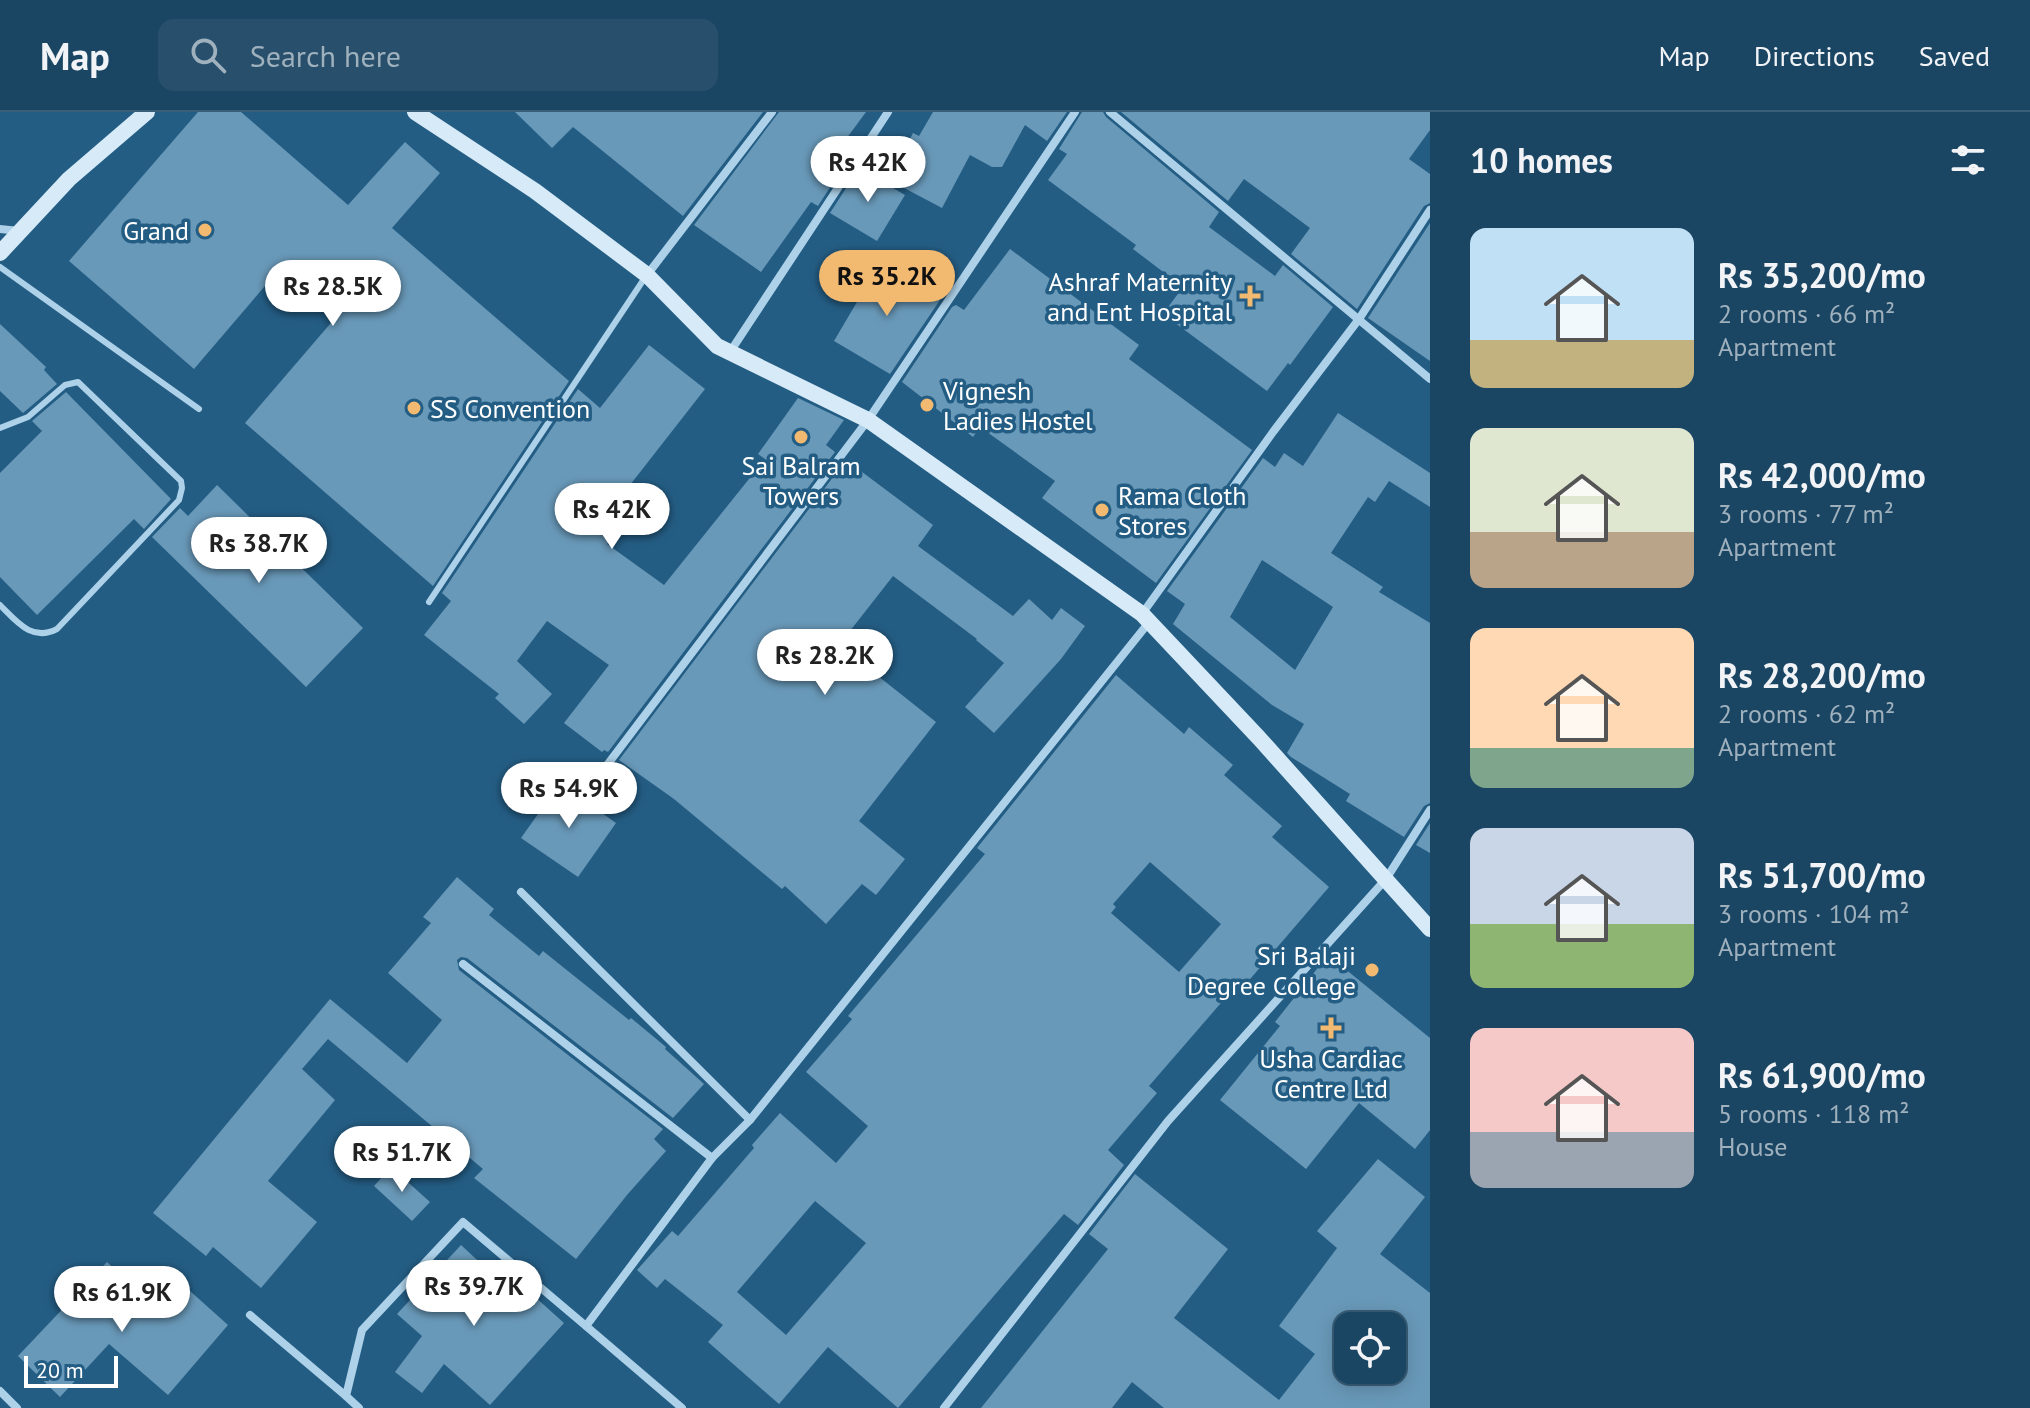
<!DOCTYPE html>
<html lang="en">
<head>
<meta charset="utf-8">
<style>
  :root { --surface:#1b4663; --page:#28506c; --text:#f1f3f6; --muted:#a0b1be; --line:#395e78; --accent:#f2b971 }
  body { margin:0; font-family:"PT Sans",sans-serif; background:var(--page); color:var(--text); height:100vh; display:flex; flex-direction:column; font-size:30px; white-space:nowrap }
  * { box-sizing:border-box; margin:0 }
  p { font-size:26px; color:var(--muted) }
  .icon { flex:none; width:44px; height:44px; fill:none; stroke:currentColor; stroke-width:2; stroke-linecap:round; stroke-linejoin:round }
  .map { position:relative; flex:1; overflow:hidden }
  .panel { display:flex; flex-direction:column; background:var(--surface); width:600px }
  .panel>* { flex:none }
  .tools { position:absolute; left:1334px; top:1200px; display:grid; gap:16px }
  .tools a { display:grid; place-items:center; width:72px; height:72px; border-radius:16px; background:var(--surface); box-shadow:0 4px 20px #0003,0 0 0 2px var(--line); font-size:40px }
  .scale { position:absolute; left:24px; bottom:20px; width:94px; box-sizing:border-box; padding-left:8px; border:4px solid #fff; border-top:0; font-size:22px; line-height:28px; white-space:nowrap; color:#fff; -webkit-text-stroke:6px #245d84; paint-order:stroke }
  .price { position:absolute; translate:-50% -68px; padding:0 18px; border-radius:28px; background:#fff; color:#222; font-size:26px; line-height:52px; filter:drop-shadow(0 2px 4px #0008) }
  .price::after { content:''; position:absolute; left:50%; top:48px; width:24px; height:18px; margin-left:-12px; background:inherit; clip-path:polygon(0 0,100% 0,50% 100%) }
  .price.selected { background:var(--accent); color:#111 }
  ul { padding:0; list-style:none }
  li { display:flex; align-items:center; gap:24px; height:200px; padding:0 40px }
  li span { display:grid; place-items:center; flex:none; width:224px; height:160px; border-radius:16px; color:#555 }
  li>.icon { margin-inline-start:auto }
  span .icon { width:96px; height:96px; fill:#fffc; stroke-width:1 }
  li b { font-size:34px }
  h2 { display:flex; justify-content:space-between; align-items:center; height:96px; padding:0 40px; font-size:34px }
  header { display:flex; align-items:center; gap:48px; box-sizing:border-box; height:112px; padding:0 40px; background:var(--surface); border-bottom:2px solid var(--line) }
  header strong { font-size:38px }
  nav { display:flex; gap:44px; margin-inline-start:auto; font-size:28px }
  .search { width:560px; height:72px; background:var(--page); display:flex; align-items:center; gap:20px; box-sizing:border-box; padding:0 28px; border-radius:16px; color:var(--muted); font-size:30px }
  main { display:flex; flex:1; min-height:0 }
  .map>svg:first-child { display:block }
  .building { fill:#6999b9; fill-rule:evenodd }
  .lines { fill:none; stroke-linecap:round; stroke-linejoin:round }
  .lane { stroke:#add1e8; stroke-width:6 }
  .street { stroke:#add1e8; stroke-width:8 }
  .secondary { stroke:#d7eaf7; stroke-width:16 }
  .poi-dot { fill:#f2b971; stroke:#245d84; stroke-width:3 }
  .labels { text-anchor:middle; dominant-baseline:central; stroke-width:7; stroke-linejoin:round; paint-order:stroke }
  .poi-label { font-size:26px; fill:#fff; stroke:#245d84; text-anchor:end }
</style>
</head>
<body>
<header>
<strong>Map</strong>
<div class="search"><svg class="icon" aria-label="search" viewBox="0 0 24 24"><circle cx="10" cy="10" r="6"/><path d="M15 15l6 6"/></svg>Search here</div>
<nav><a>Map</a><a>Directions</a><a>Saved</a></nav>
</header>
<main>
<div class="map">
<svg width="1430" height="1296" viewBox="0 0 1430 1296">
  <rect width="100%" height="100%" fill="#245d84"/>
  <g class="building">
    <polygon points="198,0 241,0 348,93 405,30 440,61 392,116 569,269 433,474 245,311 336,205 282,154 194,257 69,149"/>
    <polygon points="515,0 763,0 683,104 573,15 552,36"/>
    <polygon points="779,0 866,0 835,42 847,49 818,94 811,90 761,160 694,113"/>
    <polygon points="933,0 1067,0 1047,29 1025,13 1002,55 992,55 970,43 942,96 889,68 913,21 919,24"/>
    <polygon points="1082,0 1103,0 1106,5 1219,100 1209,115 1275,164 1283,153 1333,195 1290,253 1288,251 1267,279 1163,202 1183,175 1133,137 1136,133 1048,68 1067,42 1059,37"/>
    <polygon points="1121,0 1430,0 1430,18 1409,47 1430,62 1430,91 1424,94 1357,197 1291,142 1310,116 1244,67 1228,89"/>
    <polygon points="859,56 905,83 877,129 830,101"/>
    <polygon points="1430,111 1430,249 1368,206"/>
    <polygon points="1010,137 1139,233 1129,247 1252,338 1156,471 1042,386 1055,369 980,315 973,325 902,270 952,195 956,193 964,198"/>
    <polygon points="881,149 934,180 933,183 940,188 890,262 834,229"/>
    <polygon points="0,212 46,255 44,258 57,272 23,301 0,279"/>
    <polygon points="649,233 705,277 605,405 620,416 607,432 664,473 765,347 758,342 798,286 844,308 826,333 835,340 608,640 604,638 602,640 564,611 609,553 547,509 517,549 552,582 524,612 495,586 499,582 424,523 451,489 442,481 578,277 600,296"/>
    <polygon points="66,280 171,387 144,417 134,407 37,503 0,465 0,361 42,319 32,309"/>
    <path d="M 1338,301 L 1430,361 L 1430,395 L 1389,369 L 1375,390 L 1368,385 L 1331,441 L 1383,475 L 1379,480 L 1430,511 L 1430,691 L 1424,694 L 1404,725 L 1346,689 L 1350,682 L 1291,645 L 1287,641 L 1304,612 L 1272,593 L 1173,512 L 1185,492 L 1167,479 L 1263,346 L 1275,355 L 1284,341 L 1303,354 ZM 1262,448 L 1333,495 L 1295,558 L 1230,505 Z"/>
    <polygon points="846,348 933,413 918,434 1013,504 1029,487 1052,508 1061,496 1085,514 1061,547 994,621 965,595 1004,551 976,528 977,527 893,464 839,533 936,610 859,709 905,747 876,783 862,772 826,812 785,774 782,777 674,687 619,648"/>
    <polygon points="217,373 363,516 306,575 152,425 180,396 188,404"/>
    <path d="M 1116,563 L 1184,622 L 1189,615 L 1233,653 L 1224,663 L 1282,714 L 1272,725 L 1329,775 L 1245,873 L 1240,869 L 1149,974 L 1157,981 L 1108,1038 L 1124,1053 L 1078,1113 L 1064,1102 L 898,1296 L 828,1235 L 779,1292 L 708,1230 L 723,1213 L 665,1167 L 657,1176 L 637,1158 L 672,1119 L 678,1124 L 754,1036 L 752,1033 L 780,1001 L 836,1051 L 868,1014 L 806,960 L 852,907 L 848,904 L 985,742 L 977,736 ZM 1150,750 L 1221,812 L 1179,860 L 1111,801 L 1116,795 L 1113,792 ZM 815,1089 L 866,1131 L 786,1223 L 737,1180 Z"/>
    <polygon points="560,671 616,711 578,765 521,726"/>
    <polygon points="1430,711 1430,741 1416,733"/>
    <polygon points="457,765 494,797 489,803 539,844 543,839 629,908 631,906 666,935 665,937 704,972 673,1006 467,846 461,845 457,848 459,858 663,1017 654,1027 666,1039 627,1083 576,1147 474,1066 483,1057 328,927 302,957 335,988 268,1069 317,1110 261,1176 213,1135 206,1144 153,1101 330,887 407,951 442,908 388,861 431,811 423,805"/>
    <polygon points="1328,843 1430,926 1430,1018 1415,1037 1359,991 1306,1057 1220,988 1280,914 1275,910"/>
    <path d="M 1378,1047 L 1425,1085 L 1380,1142 L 1430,1181 L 1430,1296 L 1164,1296 L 1132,1270 L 1112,1296 L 981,1296 L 1108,1137 L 1089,1122 L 1135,1062 L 1228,1137 L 1174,1206 L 1279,1288 L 1315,1242 L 1279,1214 L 1337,1136 L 1317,1119 ZM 1348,1214 L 1392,1214 L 1392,1258 L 1348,1258 Z"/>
    <polygon points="391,1055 430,1090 412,1109 374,1074"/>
    <polygon points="461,1133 516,1184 524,1175 564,1211 490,1293 444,1252 422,1281 395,1260 422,1224 397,1202"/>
    <polygon points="107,1150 166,1206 190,1179 228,1213 168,1283 109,1232 60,1285 18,1244"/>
  </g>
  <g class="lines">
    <g class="lane">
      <polyline points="0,155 199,297"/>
      <path d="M 0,316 L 28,305 L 65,273 L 78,270 L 181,369 L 182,376 L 179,388 L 57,517 C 32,530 17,510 0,493"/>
      <polyline points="429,490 646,164"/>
    </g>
    <g class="street">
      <polyline points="1110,0 1430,267"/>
      <polyline points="0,117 19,119"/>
      <polyline points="647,163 772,0"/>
      <polyline points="730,240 888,0"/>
      <polyline points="1142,502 1273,320 1359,207 1430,98"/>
      <polyline points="595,669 868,308 1075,0"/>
      <polyline points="521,780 750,1008"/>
      <polyline points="463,852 712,1046"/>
      <polyline points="250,1203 346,1284"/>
      <polyline points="586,1214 682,1296"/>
      <polyline points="0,1279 17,1296"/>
      <polyline points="359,1296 346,1284 362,1218 463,1110 586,1214 712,1046 750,1008 1150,509"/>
      <polyline points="944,1296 1168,1009 1386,767 1430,698"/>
    </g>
    <g class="secondary">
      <polyline points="415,0 535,79 647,163 717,234 868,308 1142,502 1259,626 1430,817"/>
      <polyline points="0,141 69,67 147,0"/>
    </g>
  </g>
  <g class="poi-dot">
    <circle cx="205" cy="118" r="8"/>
    <path d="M1246 172h8v8h8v8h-8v8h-8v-8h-8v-8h8z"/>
    <circle cx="927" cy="293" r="8"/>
    <circle cx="414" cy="296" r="8"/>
    <circle cx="801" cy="325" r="8"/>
    <circle cx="1102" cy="398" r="8"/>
    <circle cx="1372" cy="858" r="8"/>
    <path d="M1327 904h8v8h8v8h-8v8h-8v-8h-8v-8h8z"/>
  </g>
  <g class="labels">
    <g class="poi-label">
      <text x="189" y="118">Grand</text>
      <text x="1232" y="169">Ashraf Maternity<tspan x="1232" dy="30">and Ent Hospital</tspan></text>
      <text x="943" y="278" text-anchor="start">Vignesh<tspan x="943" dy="30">Ladies Hostel</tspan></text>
      <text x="430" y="296" text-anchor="start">SS Convention</text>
      <text x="801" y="353" text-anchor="middle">Sai Balram<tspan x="801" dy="30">Towers</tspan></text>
      <text x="1118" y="383" text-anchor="start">Rama Cloth<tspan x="1118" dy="30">Stores</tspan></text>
      <text x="1356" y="843">Sri Balaji<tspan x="1356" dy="30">Degree College</tspan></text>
      <text x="1331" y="946" text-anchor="middle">Usha Cardiac<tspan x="1331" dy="30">Centre Ltd</tspan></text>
    </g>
  </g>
</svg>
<div class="tools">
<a><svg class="icon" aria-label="locate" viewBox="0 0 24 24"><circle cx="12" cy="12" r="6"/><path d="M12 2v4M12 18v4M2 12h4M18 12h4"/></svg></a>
</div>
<div class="scale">20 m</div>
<b class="price" style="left:868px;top:92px">Rs 42K</b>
<b class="price selected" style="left:887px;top:206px">Rs 35.2K</b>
<b class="price" style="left:333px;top:216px">Rs 28.5K</b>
<b class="price" style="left:612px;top:439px">Rs 42K</b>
<b class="price" style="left:259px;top:473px">Rs 38.7K</b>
<b class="price" style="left:825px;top:585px">Rs 28.2K</b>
<b class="price" style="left:569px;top:718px">Rs 54.9K</b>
<b class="price" style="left:402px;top:1082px">Rs 51.7K</b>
<b class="price" style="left:474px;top:1216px">Rs 39.7K</b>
<b class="price" style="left:122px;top:1222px">Rs 61.9K</b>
</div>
<section class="panel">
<h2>10 homes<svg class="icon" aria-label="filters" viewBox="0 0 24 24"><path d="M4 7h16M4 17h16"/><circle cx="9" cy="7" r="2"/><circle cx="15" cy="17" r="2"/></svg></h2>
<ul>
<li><span style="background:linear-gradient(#bfe0f5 70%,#c2b280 0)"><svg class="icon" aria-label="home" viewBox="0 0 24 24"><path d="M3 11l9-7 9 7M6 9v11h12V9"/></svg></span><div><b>Rs 35,200/mo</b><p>2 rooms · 66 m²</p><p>Apartment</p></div></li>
<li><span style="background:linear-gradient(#dfe7d0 65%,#b9a48a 0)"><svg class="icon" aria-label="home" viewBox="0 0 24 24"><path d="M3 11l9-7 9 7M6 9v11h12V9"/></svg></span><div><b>Rs 42,000/mo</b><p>3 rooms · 77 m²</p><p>Apartment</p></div></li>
<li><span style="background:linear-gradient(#ffd9b3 75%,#7fa58c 0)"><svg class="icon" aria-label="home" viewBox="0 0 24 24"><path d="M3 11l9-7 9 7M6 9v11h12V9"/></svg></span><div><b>Rs 28,200/mo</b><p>2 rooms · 62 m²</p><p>Apartment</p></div></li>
<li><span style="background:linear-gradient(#c9d6e8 60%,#8fb573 0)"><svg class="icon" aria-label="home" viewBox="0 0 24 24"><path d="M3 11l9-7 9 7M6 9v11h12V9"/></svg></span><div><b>Rs 51,700/mo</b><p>3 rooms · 104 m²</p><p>Apartment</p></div></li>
<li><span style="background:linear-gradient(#f6c9c9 65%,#9aa5b1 0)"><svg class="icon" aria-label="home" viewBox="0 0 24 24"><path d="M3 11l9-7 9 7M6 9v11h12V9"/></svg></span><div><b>Rs 61,900/mo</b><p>5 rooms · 118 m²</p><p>House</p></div></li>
</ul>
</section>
</main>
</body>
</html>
